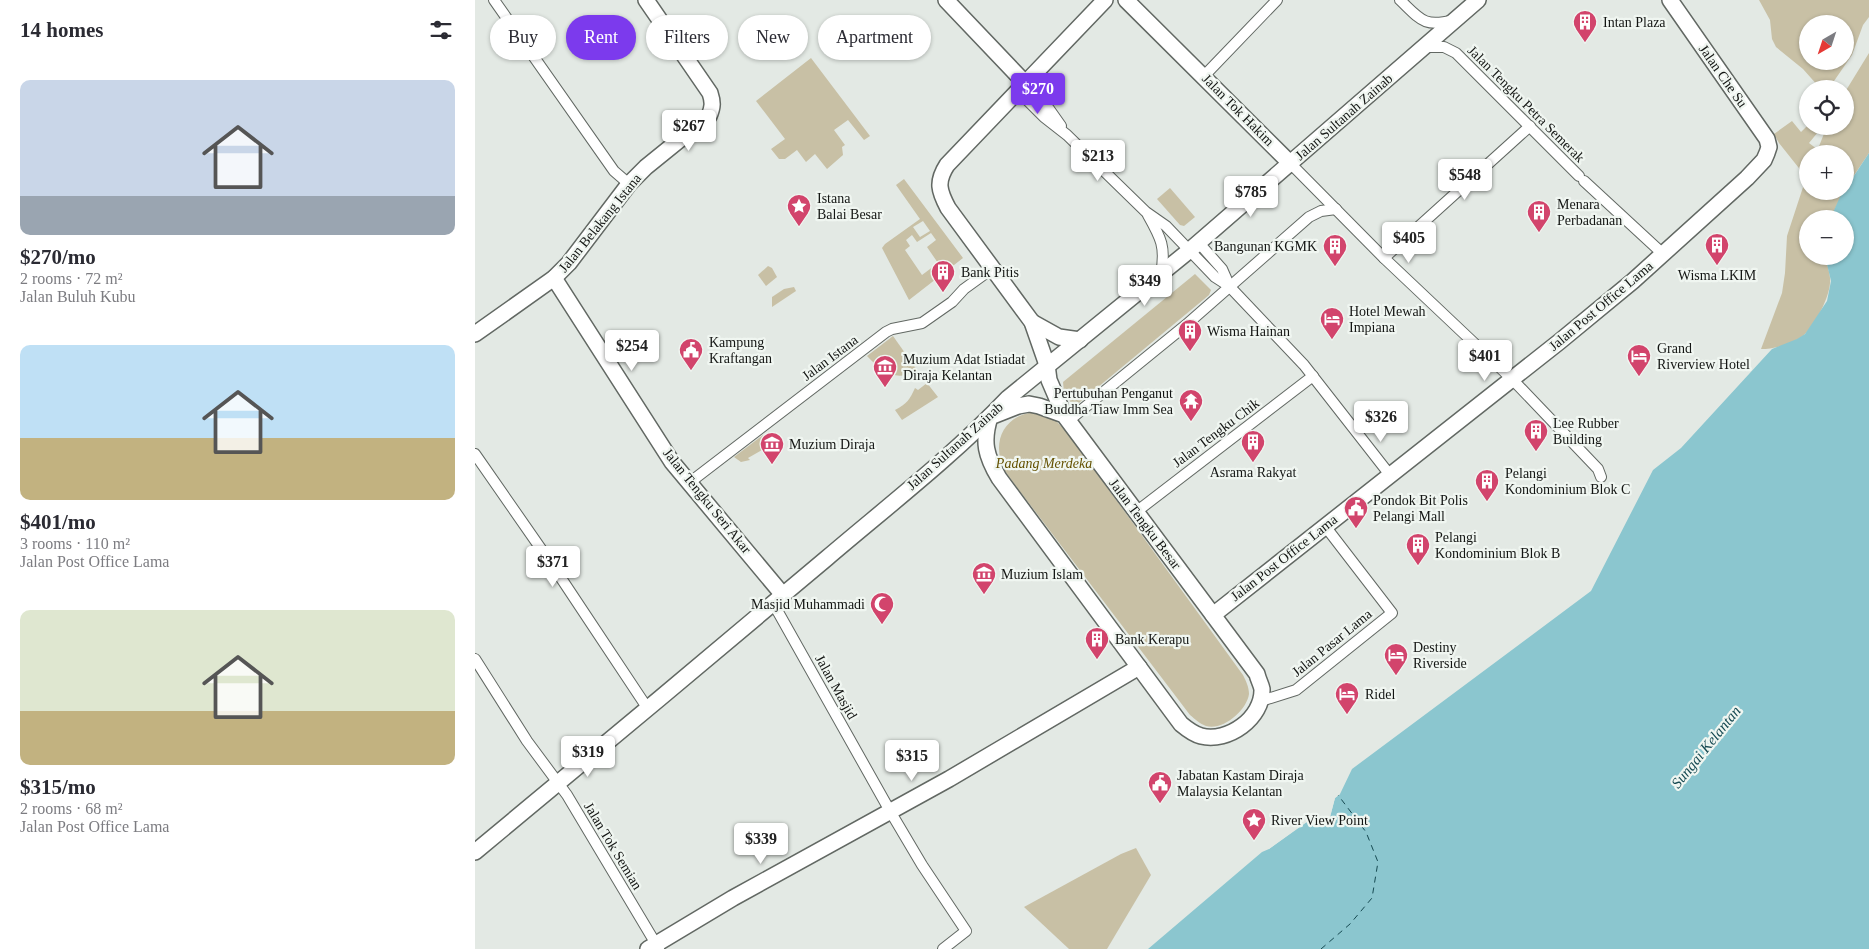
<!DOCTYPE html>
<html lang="en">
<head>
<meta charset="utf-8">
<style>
  :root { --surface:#fff; --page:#f7f7f7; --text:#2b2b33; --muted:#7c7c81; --accent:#7c3aed }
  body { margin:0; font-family:Georgia,serif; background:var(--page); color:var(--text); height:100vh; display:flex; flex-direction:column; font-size:19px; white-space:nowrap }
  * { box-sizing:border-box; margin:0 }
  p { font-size:16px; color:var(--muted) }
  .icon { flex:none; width:28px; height:28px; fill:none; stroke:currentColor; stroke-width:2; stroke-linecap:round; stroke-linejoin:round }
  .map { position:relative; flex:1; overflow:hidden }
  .details { display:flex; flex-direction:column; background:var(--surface); width:475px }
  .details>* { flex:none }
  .top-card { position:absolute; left:15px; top:15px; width:475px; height:45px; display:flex; gap:10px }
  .needle { width:32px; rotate:219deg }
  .controls { position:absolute; left:1324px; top:15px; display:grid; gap:10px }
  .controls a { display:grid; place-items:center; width:55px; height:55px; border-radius:50%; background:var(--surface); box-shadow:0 1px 4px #0004; font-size:25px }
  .price { position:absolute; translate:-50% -42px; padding:0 11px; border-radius:5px; background:#fff; color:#222; font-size:16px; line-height:32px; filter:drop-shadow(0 1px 2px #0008) }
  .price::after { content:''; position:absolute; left:50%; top:30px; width:15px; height:11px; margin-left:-8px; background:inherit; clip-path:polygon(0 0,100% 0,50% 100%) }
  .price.selected { background:var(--accent); color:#fff }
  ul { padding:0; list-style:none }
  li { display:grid; align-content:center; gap:10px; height:265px; padding:0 20px }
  li span { display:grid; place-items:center; height:155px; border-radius:10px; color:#555 }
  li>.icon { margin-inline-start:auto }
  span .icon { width:90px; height:90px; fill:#fffc; stroke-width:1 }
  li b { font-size:21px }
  h2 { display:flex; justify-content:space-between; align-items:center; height:60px; padding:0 20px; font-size:21px }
  .pill { padding:0 18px; border-radius:22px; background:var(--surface); box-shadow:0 1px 4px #0004; font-size:18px; line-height:45px }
  .pill.selected { background:var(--accent); color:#fff }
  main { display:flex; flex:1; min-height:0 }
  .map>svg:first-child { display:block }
  .green { fill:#c8c0a5; fill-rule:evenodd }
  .water { fill:#8bc6cf }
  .pier { fill:#e3e9e4 }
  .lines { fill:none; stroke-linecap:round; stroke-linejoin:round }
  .ferry { stroke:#164a52; stroke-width:1; stroke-dasharray:6 5; stroke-linecap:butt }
  .street-casing { stroke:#626863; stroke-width:12 }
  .secondary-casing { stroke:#626863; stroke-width:18 }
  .street { stroke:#fff; stroke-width:10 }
  .secondary { stroke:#fff; stroke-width:15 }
  .labels { text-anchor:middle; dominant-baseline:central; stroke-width:4.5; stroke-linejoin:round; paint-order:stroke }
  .poi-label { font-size:14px; fill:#131513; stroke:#f0f6f1; text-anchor:start }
  .street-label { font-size:14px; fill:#131513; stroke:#f0f6f1 }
  .park-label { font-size:14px; font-style:italic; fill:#645100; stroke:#f0f6f1 }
  .water-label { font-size:15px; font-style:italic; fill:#164a52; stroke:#f0f6f1 }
</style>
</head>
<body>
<main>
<section class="details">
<h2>14 homes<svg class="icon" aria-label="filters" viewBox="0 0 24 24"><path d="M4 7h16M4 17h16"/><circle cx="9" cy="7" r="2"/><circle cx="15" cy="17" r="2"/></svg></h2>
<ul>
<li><span style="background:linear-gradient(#c9d6e8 75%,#9aa5b1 0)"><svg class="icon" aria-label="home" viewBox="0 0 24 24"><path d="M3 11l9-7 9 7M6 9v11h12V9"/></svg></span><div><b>$270/mo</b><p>2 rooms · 72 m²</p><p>Jalan Buluh Kubu</p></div></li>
<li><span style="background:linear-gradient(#bfe0f5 60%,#c2b280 0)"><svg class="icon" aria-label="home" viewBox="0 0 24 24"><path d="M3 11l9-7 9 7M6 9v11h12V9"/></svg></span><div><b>$401/mo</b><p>3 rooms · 110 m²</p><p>Jalan Post Office Lama</p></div></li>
<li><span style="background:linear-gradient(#dfe7d0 65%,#c2b280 0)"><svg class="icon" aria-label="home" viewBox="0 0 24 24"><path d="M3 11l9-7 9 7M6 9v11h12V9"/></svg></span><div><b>$315/mo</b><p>2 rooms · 68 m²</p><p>Jalan Post Office Lama</p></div></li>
</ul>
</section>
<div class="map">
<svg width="1394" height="949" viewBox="0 0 1394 949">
  <rect width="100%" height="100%" fill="#e3e9e4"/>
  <g class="green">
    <path d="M 1284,0 L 1394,0 L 1394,17 L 1388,25 L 1377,55 L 1359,81 L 1344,87 L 1328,69 L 1301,47 L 1297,39 L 1295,20 ZM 1332,24 L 1370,24 L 1370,61 L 1332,61 Z"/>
    <polygon points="1394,53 1394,153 1370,189 1370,154 1341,154 1352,126 1370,126 1370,92"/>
    <polygon points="336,58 395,136 389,140 373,120 359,130 370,145 367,147 368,155 352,169 340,154 331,162 322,150 310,159 304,159 296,149 310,139 281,101"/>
    <polygon points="1317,121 1326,132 1332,126 1348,126 1334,143 1342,149 1340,154 1332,154 1332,173 1331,177 1304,143 1299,134"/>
    <path d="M 1332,175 L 1332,191 L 1369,191 L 1355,219 L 1332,219 L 1332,256 L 1350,256 C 1352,265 1356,275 1355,283 C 1354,298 1341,323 1330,334 C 1319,344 1300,349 1286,349 L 1307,293 L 1310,273 L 1312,236 Z"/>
    <path d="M 429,179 L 488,258 L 434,300 L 407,248 L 410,244 L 445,219 L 421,185 ZM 448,221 L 455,231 L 445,237 L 438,227 ZM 456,233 L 461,240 L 452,247 L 463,263 L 447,275 L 430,250 L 435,246 L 431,240 L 437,235 L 442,242 Z"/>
    <polygon points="695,188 720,217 709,226 705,225 682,199"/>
    <polygon points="293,266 297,268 302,277 291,286 283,275"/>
    <polygon points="720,274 736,290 734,295 599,407 589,392 588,382"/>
    <polygon points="319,287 321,291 297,307 297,297 309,289"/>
    <path d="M 418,336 L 442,370 C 422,383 407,372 392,356 Z"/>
    <path d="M 452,383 L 463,397 L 427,420 L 420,410 C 432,404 435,399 440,388 L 443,390 Z"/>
    <path d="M 560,412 L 581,421 L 592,432 L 768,675 C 771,681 774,687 774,694 C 772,710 748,731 731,726 C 725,724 720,719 715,715 L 531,473 C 515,445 527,415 560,412 Z"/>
    <polygon points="288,435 289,443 287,450 273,458 275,460 266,462 259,457"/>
    <polygon points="661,848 676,875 632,949 594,949 549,907 646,854"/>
  </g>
  <polygon class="water" points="1394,153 1394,949 673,949 787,852 794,849 839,816 845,824 855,817 860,798 865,794 877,769 1116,591 1178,470 1206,448 1297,349 1322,339 1330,334 1352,301 1356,281 1350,256 1370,256 1370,219 1355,219 1365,197"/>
  <polygon class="pier" points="864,791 865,794 860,798 855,817 845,824 839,817 794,849 793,847 838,814 841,815 845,820 853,815 857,797"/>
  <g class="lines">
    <polyline class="ferry" points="846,949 875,924 897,898 903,862 891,832 863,795"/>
    <g class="street-casing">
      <g id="street">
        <polyline points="19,0 139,171 154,184"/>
        <path d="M 925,0 C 945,19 949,28 978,20"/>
        <polyline points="949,47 969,47 981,53 1104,176"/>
        <polyline points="729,76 802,0"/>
        <polyline points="550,83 574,109 586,126"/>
        <polyline points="543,91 569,117 592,135 671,212 691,226 740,277 754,286 829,365 915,475"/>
        <polyline points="816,164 909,258 1037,379 1123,469 1126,477"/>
        <polyline points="1109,181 1188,254"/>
        <path d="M 673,215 C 686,238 691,247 686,274"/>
        <polyline points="724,243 747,269 754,285"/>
        <polyline points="909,258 1055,126"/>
        <polyline points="593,421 711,325 834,217 846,211 861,209"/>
        <polyline points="0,454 80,569 173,709"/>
        <polyline points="214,483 411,332 417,329 447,323 477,302 489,289 518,268"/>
        <polyline points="661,512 838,376"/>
        <polyline points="298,603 415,811 447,865 491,931 468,949"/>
        <polyline points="0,659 52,741 92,795 184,949"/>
        <polyline points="786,701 821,690 917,613 850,526"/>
      </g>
    </g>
    <g class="secondary-casing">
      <g id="secondary">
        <polyline points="471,0 550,83"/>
        <polyline points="651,0 816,164"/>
        <polyline points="79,278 197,462 308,595"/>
        <polyline points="557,322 584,337 605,340"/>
        <path d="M 0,334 L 79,278 L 94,263 L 154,184 L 171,167 L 234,116 C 238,107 238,102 235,93 L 171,0"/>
        <path d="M 554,404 L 564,406 L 589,415 L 782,674 C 783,679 786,684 787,689 C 788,718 753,743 726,736 C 718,734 712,729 706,724 L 524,478 C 511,456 507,442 515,417 L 543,406 Z"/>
        <path d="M 589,415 L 574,380 L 572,365 L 557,322 L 473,208 C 464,191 461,182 472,165 L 630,0"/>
        <polyline points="738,615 1084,342 1158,281 1272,178 1289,160 1292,153 1294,147 1292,139 1195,0"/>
        <path d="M 0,852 C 118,754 235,657 352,558 C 413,506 478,456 533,398 L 715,250 L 1003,0"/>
        <polyline points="173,949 258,898 474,779 664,667"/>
      </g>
    </g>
    <use href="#street" class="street"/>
    <use href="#secondary" class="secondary"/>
  </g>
  <defs>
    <g id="building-pin" transform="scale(1.25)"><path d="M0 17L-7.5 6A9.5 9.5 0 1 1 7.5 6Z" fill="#d2446c" stroke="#f0f6f1"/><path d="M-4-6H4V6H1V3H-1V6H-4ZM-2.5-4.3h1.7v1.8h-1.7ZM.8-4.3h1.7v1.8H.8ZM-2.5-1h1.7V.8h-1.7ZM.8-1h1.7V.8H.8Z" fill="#fff"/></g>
    <g id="sight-pin" transform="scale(1.25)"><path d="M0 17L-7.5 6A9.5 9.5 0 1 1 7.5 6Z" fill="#d2446c" stroke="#f0f6f1"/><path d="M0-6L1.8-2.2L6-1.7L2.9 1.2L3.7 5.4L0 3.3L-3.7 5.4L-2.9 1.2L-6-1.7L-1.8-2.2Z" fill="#fff"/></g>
    <g id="hotel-pin" transform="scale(1.25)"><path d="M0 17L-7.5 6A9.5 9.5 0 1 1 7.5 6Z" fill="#d2446c" stroke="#f0f6f1"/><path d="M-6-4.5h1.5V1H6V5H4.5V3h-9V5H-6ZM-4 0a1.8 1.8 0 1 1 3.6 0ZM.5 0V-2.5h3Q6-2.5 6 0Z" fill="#fff"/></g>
    <g id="civic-pin" transform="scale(1.25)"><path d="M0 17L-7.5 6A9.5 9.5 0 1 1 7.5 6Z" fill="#d2446c" stroke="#f0f6f1"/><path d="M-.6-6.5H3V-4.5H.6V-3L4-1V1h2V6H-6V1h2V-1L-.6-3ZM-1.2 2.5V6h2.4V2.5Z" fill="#fff"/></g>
    <g id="museum-pin" transform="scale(1.25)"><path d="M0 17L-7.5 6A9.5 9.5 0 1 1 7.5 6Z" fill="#d2446c" stroke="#f0f6f1"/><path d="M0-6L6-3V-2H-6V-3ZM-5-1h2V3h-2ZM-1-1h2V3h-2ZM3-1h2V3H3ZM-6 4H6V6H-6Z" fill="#fff"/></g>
    <g id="temple-pin" transform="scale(1.25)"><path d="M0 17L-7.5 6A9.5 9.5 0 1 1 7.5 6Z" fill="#d2446c" stroke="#f0f6f1"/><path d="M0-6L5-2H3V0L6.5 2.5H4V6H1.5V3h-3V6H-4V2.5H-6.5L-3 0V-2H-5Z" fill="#fff"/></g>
    <g id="mosque-pin" transform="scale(1.25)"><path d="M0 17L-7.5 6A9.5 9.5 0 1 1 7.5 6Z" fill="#d2446c" stroke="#f0f6f1"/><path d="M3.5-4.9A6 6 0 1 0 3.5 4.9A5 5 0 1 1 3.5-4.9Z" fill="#fff"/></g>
  </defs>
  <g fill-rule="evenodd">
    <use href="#building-pin" x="1110" y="22"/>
    <use href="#sight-pin" x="324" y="206"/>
    <use href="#building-pin" x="1064" y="212"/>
    <use href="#building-pin" x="1242" y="245"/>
    <use href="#building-pin" x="860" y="246"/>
    <use href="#building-pin" x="468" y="272"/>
    <use href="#hotel-pin" x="857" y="319"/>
    <use href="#building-pin" x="715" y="331"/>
    <use href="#civic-pin" x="216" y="350"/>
    <use href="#hotel-pin" x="1164" y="356"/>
    <use href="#museum-pin" x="410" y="367"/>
    <use href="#temple-pin" x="716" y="401"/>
    <use href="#building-pin" x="1061" y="431"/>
    <use href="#building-pin" x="778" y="442"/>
    <use href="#museum-pin" x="297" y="444"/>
    <use href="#building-pin" x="1012" y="481"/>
    <use href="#civic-pin" x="881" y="508"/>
    <use href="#building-pin" x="943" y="545"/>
    <use href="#museum-pin" x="509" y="574"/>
    <use href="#mosque-pin" x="407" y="604"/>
    <use href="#building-pin" x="622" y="639"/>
    <use href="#hotel-pin" x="921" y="655"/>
    <use href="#hotel-pin" x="872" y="694"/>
    <use href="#civic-pin" x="685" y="783"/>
    <use href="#sight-pin" x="779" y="820"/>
  </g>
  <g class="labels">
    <g class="poi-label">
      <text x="1128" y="22">Intan Plaza</text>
      <text x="342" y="198">Istana<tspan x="342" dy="16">Balai Besar</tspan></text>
      <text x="1082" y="204">Menara<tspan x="1082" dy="16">Perbadanan</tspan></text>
      <text x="842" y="246" text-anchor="end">Bangunan KGMK</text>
      <text x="486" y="272">Bank Pitis</text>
      <text x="1242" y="275" text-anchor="middle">Wisma LKIM</text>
      <text x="874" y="311">Hotel Mewah<tspan x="874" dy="16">Impiana</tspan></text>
      <text x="732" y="331">Wisma Hainan</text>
      <text x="234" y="342">Kampung<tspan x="234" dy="16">Kraftangan</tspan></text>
      <text x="1182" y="348">Grand<tspan x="1182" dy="16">Riverview Hotel</tspan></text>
      <text x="428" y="359">Muzium Adat Istiadat<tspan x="428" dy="16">Diraja Kelantan</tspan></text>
      <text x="698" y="393" text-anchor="end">Pertubuhan Penganut<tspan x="698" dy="16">Buddha Tiaw Imm Sea</tspan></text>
      <text x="1078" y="423">Lee Rubber<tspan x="1078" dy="16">Building</tspan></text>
      <text x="314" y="444">Muzium Diraja</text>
      <text x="778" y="472" text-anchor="middle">Asrama Rakyat</text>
      <text x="1030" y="473">Pelangi<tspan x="1030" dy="16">Kondominium Blok C</tspan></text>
      <text x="898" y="500">Pondok Bit Polis<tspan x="898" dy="16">Pelangi Mall</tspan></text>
      <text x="960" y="537">Pelangi<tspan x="960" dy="16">Kondominium Blok B</tspan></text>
      <text x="526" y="574">Muzium Islam</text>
      <text x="390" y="604" text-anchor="end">Masjid Muhammadi</text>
      <text x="640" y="639">Bank Kerapu</text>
      <text x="938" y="647">Destiny<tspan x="938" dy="16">Riverside</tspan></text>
      <text x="890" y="694">Ridel</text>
      <text x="702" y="775">Jabatan Kastam Diraja<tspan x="702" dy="16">Malaysia Kelantan</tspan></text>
      <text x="796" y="820">River View Point</text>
    </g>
    <g class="street-label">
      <text transform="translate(1248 76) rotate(55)">Jalan Che Su</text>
      <text transform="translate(1051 104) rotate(45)">Jalan Tengku Petra Semerak</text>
      <text transform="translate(763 110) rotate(45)">Jalan Tok Hakim</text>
      <text transform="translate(869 117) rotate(-41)">Jalan Sultanah Zainab</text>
      <text transform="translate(125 223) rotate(-51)">Jalan Belakang Istana</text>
      <text transform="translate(1126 306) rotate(-40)">Jalan Post Office Lama</text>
      <text transform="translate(355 358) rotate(-37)">Jalan Istana</text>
      <text transform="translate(741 433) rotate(-37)">Jalan Tengku Chik</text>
      <text transform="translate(480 446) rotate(-42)">Jalan Sultanah Zainab</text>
      <text transform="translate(232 501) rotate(51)">Jalan Tengku Seri Akar</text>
      <text transform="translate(670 524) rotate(53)">Jalan Tengku Besar</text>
      <text transform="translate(809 558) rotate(-38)">Jalan Post Office Lama</text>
      <text transform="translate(857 643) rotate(-39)">Jalan Pasar Lama</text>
      <text transform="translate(361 687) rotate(61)">Jalan Masjid</text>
      <text transform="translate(138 846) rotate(59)">Jalan Tok Semian</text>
    </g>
    <g class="park-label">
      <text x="569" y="463">Padang Merdeka</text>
    </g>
    <g class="water-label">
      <text transform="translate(1231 747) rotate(-51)">Sungai Kelantan</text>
    </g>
  </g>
</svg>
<div class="controls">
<a><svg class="needle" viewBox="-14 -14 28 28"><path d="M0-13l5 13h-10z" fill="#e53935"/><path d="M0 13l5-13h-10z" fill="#7c7c81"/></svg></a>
<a><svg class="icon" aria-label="locate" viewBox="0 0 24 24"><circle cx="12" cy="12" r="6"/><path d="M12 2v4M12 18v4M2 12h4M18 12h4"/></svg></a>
<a>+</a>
<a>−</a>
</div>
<b class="price selected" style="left:563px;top:115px">$270</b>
<b class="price" style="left:214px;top:152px">$267</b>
<b class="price" style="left:623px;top:182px">$213</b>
<b class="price" style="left:990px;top:201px">$548</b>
<b class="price" style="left:776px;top:218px">$785</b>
<b class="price" style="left:934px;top:264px">$405</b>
<b class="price" style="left:670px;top:307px">$349</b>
<b class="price" style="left:157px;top:372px">$254</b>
<b class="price" style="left:1010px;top:382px">$401</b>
<b class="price" style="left:906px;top:443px">$326</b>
<b class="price" style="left:78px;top:588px">$371</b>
<b class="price" style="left:113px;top:778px">$319</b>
<b class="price" style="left:437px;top:782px">$315</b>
<b class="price" style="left:286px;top:865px">$339</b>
<div class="top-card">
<a class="pill">Buy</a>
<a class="pill selected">Rent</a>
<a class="pill">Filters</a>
<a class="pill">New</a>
<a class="pill">Apartment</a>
</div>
</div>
</main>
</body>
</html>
